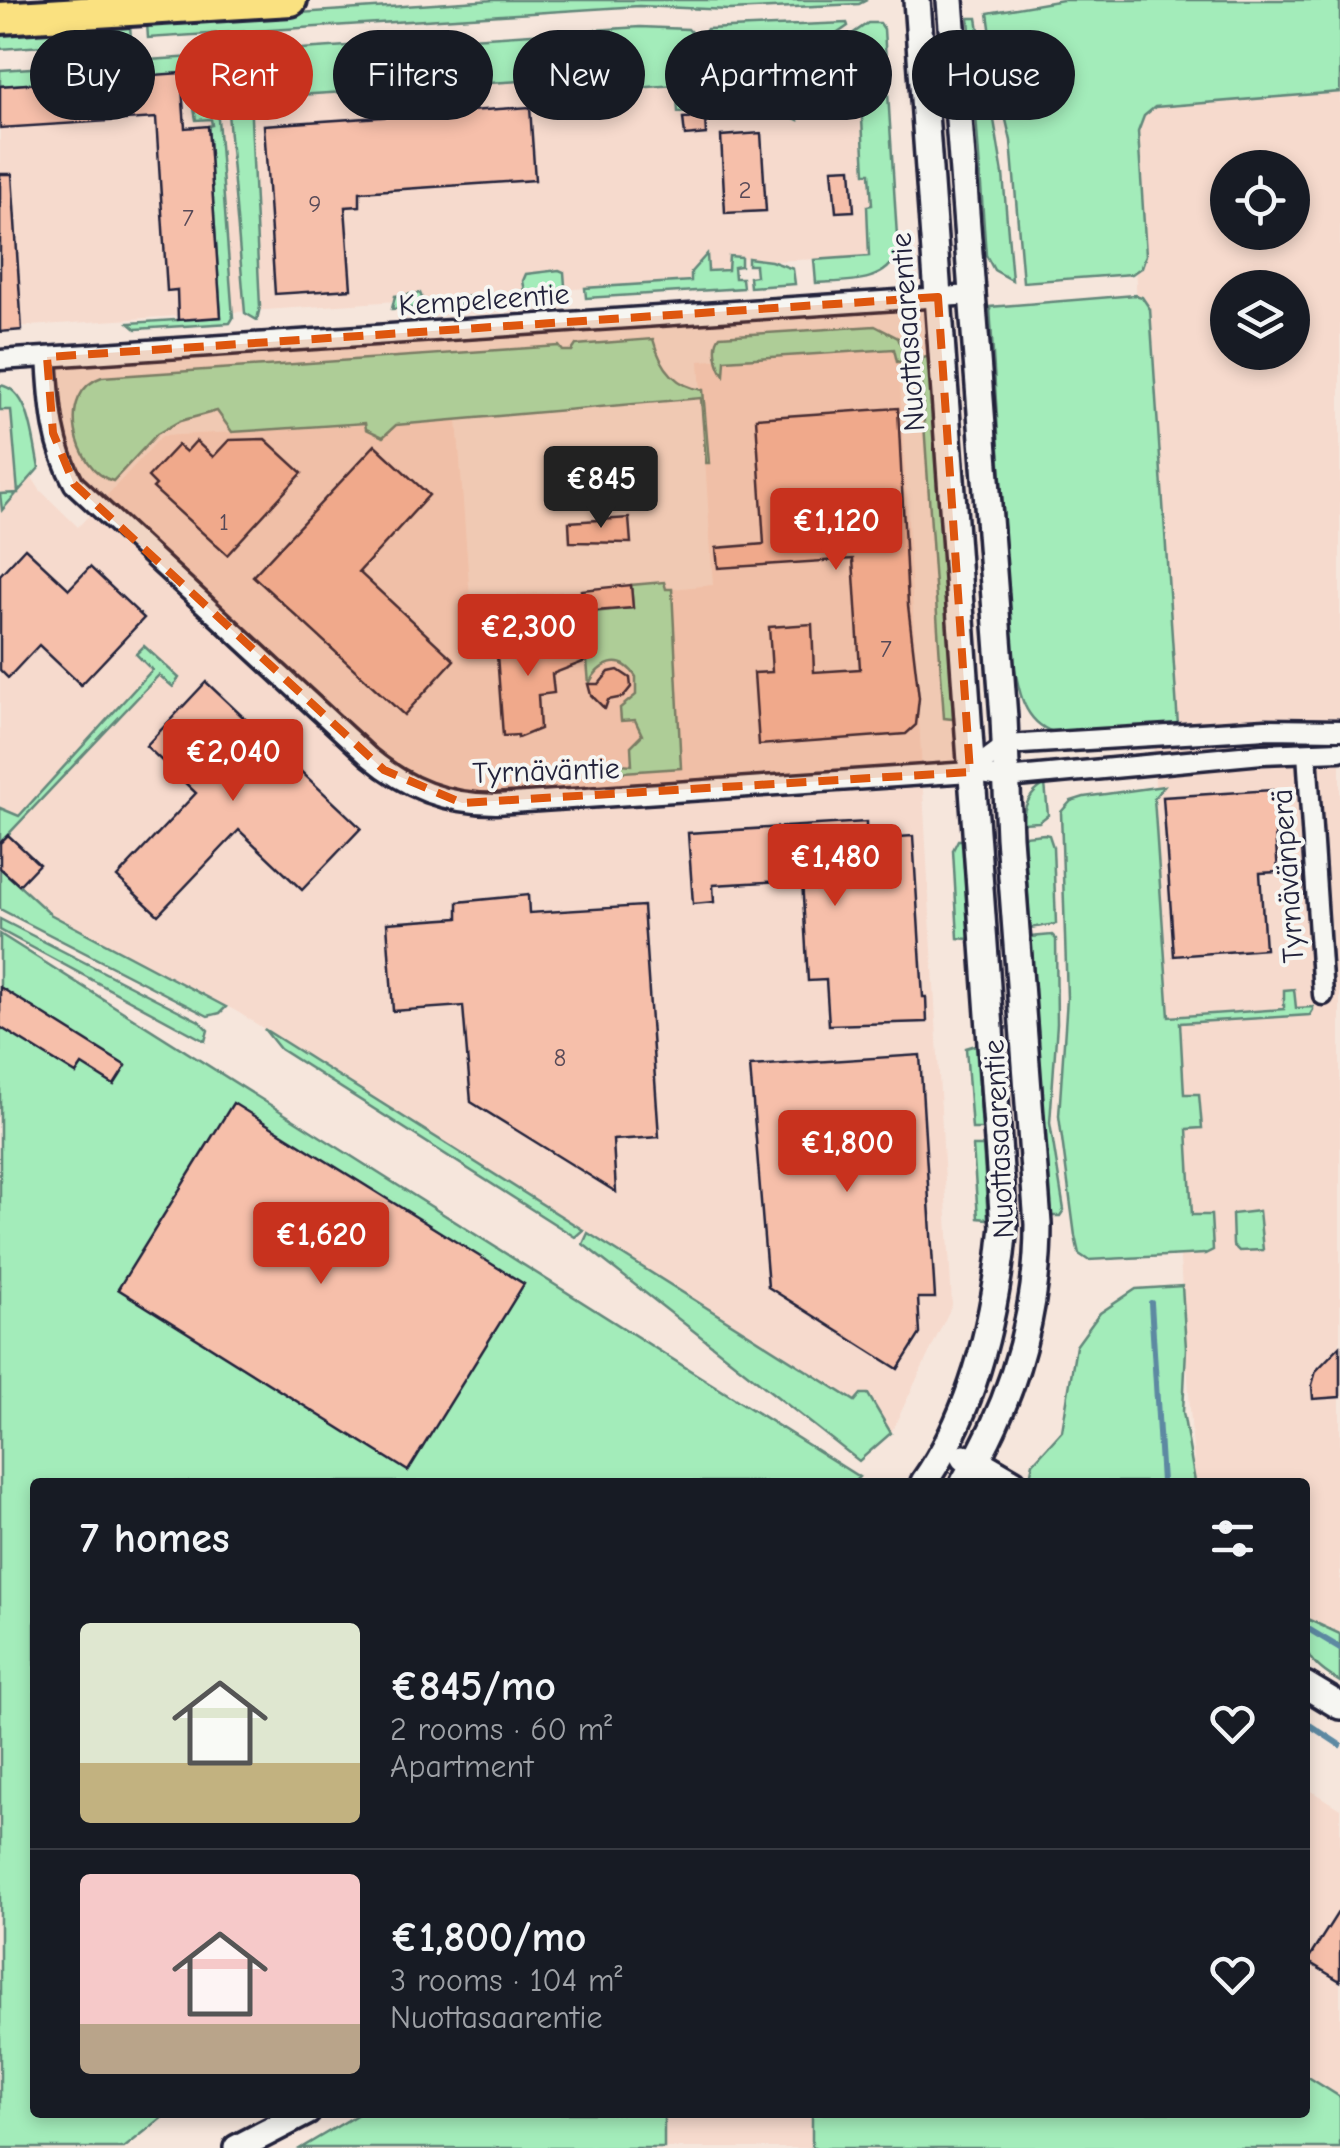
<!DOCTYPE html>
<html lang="en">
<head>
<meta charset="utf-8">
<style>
  :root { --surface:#171b24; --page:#20242c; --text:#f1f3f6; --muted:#9ea1a6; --line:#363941; --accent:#c8321e }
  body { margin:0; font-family:"Comic Neue",sans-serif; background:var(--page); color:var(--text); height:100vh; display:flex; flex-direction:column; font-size:38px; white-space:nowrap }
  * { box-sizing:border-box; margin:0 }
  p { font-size:32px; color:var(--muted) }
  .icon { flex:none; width:55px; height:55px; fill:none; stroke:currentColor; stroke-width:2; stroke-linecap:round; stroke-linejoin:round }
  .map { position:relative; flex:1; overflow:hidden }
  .sheet { position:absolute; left:30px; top:1478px; width:1280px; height:640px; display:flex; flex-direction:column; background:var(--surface); border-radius:10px; box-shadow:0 5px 15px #0003 }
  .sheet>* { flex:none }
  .top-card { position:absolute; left:30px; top:30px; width:1280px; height:90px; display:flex; gap:20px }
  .tools { position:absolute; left:1210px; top:150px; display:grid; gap:20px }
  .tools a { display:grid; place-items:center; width:100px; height:100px; border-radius:50%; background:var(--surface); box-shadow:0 5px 15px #0003; font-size:50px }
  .price { position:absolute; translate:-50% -85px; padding:0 22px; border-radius:10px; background:var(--accent); color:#fff; font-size:32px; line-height:65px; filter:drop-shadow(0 2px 5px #0008) }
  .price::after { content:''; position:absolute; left:50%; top:60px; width:30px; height:22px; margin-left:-15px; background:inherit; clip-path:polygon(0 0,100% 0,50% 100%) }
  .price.active { background:#222; color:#fff }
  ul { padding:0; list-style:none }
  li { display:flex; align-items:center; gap:30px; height:250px; padding:0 50px }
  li+li { border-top:2px solid var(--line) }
  li span { display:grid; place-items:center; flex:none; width:280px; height:200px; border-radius:10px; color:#555 }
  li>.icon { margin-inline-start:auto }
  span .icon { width:120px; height:120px; fill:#fffc; stroke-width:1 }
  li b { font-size:42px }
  h2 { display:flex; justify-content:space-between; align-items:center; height:120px; padding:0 50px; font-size:42px }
  .pill { padding:0 35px; border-radius:45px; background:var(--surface); box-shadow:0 5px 15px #0003; font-size:35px; line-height:90px }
  .pill.active { background:var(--accent); color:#fff }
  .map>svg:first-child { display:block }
  .built { fill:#f6dacd; fill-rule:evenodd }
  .green { fill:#a3ecba; stroke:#62877a; stroke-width:2.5 }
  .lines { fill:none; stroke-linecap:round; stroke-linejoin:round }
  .stream { stroke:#5d89a2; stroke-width:6 }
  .building { fill:#f6bfaa; stroke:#22223b; stroke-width:2.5 }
  .street-casing { stroke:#22223b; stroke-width:25 }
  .secondary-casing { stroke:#22223b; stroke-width:32 }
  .primary-casing { stroke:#22223b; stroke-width:38 }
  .street { stroke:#f6f6f2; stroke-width:18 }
  .secondary { stroke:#f6f6f2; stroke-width:25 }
  .primary { stroke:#fae180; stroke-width:30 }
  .marked { fill:#de560e; fill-opacity:0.2; stroke:#de560e; stroke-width:8; stroke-dasharray:20 12; stroke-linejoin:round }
  .labels { text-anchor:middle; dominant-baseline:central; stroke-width:8; stroke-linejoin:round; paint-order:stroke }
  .number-label { font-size:25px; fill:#574957 }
  .street-label { font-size:30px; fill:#22223b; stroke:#f6f6f2 }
</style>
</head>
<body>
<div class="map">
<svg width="1340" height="2148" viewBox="0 0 1340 2148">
  <rect width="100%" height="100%" fill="#f6e6dc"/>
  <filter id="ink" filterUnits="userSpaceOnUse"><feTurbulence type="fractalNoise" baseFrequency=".01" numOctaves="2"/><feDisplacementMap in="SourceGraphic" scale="20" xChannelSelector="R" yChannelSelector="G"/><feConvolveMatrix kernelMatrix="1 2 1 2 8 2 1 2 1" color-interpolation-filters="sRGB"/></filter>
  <g filter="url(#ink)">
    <g class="built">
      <polygon points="208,59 250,98 537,80 549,94 677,85 679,112 764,108 798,119 797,104 861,100 865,172 870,173 872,206 867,206 869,257 771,261 730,256 729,270 707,271 706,255 691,272 692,281 0,328 0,74"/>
      <path d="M 1340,86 L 1340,1634 L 1305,1618 L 1305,1482 L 1195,1482 L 1164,1022 L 1129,101 ZM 1228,168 L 1292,168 L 1292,232 L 1228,232 ZM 1228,288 L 1292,288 L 1292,352 L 1228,352 Z"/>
      <polygon points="898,348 952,1305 891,1433 868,1394 861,1394 855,1401 236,1011 49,914 0,868 0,393 7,393 27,469 40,490 78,527 162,436 457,420 470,599 664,582 677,763 589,764 580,769 482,775 482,782 680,768 672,589 713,585 699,361"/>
      <polygon points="1305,1787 1340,1809 1340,2097 1305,2075"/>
      <rect x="664" y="2113" width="148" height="35"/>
    </g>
    <g class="green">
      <polygon points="494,0 867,0 859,4 729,10 639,6 148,38 147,23"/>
      <polygon points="1063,0 1336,0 1340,3 1340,92 1155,107 1144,116 1138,132 1146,255 1142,267 1132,274 1023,282 1011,141 998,86 988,13"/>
      <polygon points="969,18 977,18 1003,174 1012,280 994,270 986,255"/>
      <polygon points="847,23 848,26 760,87 752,85 705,32 707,29"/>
      <path d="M 868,23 L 880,23 L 884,29 L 898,252 C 886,285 844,281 816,283 L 814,260 L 869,256 L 867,206 L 872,205 L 870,173 L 865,173 L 861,101 L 797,103 L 798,120 L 780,111 L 764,108 L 765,98 L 773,89 Z"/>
      <polygon points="130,24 131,40 0,49 0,33"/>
      <polygon points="640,27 688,29 746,89 755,108 678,112 676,85 549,94 543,93 537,80 250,98 260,307 257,320 245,313 223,54"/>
      <polygon points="209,56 215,79 233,318 230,323 136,329 129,323 221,317 208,126 212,125 211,119 196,120 191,91 183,91 181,74 103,79 103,63"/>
      <polygon points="95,64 96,79 0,86 0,70"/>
      <polygon points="707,254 708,271 728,270 729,256 741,257 741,266 734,267 735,278 742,278 743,288 586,298 585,288 691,281 691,272"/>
      <polygon points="748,258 771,261 793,269 795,284 750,287 749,277 756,276 755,265 748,265"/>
      <polygon points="559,270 564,272 566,299 527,302 523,281 526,274"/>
      <polygon points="420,293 423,301 497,294 500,303 392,309 395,296"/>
      <path d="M 1135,295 L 1142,297 L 1150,309 L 1178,726 L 1053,732 C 1020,720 1018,684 1012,653 L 990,307 Z"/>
      <path d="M 875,326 L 898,338 L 908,361 L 897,362 L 894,349 L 725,360 L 724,375 C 717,366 712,345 720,336 Z"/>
      <path d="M 653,339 C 660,365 675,387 703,390 L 709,463 L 706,463 L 701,398 L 396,425 L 383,437 L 366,429 L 365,423 L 232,432 L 217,411 L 180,421 L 157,434 L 113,481 C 74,470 56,392 102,377 L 559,346 L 563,351 L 572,351 L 576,345 Z"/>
      <polygon points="930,356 953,684 953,719 944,718 920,364 923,358"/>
      <path d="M 0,385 C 31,390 33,442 39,468 L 2,510 L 0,494 L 18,493 L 11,410 L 0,410 Z"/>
      <path d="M 664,582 L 666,589 L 672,589 L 681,768 L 609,773 L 609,763 L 632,765 L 631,746 L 642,735 L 635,720 L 621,721 L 620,708 L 636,695 L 636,677 C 620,652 598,664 589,684 L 583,613 L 633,608 L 631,585 Z"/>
      <polygon points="144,646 179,678 173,687 159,675 0,843 0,808 19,816 152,670 136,654"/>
      <path d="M 1045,784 L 1048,815 L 1039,822 L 1023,823 C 1023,807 1030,793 1045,784 Z"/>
      <polygon points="1164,786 1154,798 1169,1017 1284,1009 1284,990 1294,989 1296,1008 1313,1007 1313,1010 1310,1015 1180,1023 1184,1094 1199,1094 1202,1128 1187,1129 1192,1215 1211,1215 1213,1250 1205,1254 1088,1260 1079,1254 1075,1236 1059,1116 1067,998 1061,812 1071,801 1084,797"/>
      <polygon points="1044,834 1049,835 1053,847 1056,924 1030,928 1024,836"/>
      <polygon points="958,840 963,840 969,939 958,938 953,850"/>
      <polygon points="0,868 50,914 226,1007 220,1013 208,1016 0,909"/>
      <polygon points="0,919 199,1021 208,1030 205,1041 0,930"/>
      <polygon points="0,934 859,1477 854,1482 35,1482 35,2112 168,2113 124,2148 0,2148"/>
      <polygon points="1052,935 1056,939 1057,1023 1050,1123 1064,1210 1060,1216 1049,1216 1031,937"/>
      <polygon points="264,1029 583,1230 575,1237 280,1049"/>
      <polygon points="976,1045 982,1129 972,1129 966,1048"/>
      <polygon points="973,1146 983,1146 988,1219 978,1218"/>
      <polygon points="1259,1211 1263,1250 1239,1251 1233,1245 1232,1214"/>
      <polygon points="588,1233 855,1401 861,1394 868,1394 891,1433 859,1461 583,1244"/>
      <polygon points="1182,1286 1186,1348 1183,1412 1195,1482 1029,1482 1033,1463 1062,1431 1076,1346 1100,1313 1136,1289"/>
      <path d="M 1305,1618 L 1340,1634 L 1340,1682 C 1308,1662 1305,1655 1305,1618 Z"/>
      <polygon points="1305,2075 1340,2097 1340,2148 812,2148 812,2113 1305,2112"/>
      <polygon points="360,2113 664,2113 664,2148 301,2148"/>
    </g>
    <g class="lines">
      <g class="stream">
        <polyline points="1151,1303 1162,1482"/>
        <polyline points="1305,1627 1340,1648"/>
        <polyline points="1305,1722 1340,1745"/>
      </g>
    </g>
    <g class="building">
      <polygon points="181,73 185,128 208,126 221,317 178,320 177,290 167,291 156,118 0,128 0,86"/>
      <polygon points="530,107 535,180 360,192 360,206 345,207 351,289 275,294 264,125"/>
      <polygon points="705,117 706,134 685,136 683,118"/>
      <polygon points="761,133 766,211 725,213 721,136"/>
      <polygon points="851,168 854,211 836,212 832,169"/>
      <polygon points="0,174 12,174 22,330 0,332"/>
      <polygon points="898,408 908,605 919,698 916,725 906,734 759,745 754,673 772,672 769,627 812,624 814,672 860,669 853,559 718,568 716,548 764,544 756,418"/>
      <polygon points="265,439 302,473 227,555 153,488 156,485 148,477 178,445 186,452 196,441 213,457 229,440"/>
      <polygon points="375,445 429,495 359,572 454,660 404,715 253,576"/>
      <polygon points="629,518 631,543 570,542 569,522"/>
      <polygon points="25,548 69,589 90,567 144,618 81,685 39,645 8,678 0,670 0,575"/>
      <polygon points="631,585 633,608 583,612 581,590"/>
      <polygon points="550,636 551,657 594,650 596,657 552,674 554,693 538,695 540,729 518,738 518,735 503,736 497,655 492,655 491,640"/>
      <polygon points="618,670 630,678 631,687 623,697 608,700 605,709 591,695 588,684 599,684 609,672"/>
      <polygon points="206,682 361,828 302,890 239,830 158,915 117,877 196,793 146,746"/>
      <polygon points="1272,790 1278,872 1260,873 1265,949 1174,956 1163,797"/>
      <polygon points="866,822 866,839 913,836 923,997 926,997 927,1022 829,1025 826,980 808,981 802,880 713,885 714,902 693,904 688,833"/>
      <polygon points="8,835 39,864 19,885 0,868 0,843"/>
      <polygon points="528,895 529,913 643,906 659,1137 613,1140 616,1192 471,1102 463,1006 393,1011 387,923 458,918 458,902"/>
      <polygon points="0,987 126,1066 114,1085 82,1065 76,1074 0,1027"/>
      <polygon points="920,1055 935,1298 918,1298 920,1334 898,1369 768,1287 750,1066"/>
      <polygon points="233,1103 524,1284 408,1471 118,1289"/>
      <polygon points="1340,1346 1340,1397 1313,1399 1312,1385 1316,1371"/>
      <polygon points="1340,1909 1340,1981 1307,1961"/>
    </g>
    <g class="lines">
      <g class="street-casing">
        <g id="street">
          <path d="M 47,357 C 50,402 51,443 74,484 L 369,757 C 407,789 446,804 496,804 L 970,772 L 1007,778 L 1262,754 L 1340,751"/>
          <polyline points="0,360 972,295"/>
          <polyline points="1307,753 1323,995"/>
          <polyline points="970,772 1006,745 1266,729 1340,730"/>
        </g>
      </g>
      <g class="secondary-casing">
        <g id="secondary">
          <path d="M 917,0 L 1004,1226 C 996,1314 975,1409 924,1482"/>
          <path d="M 950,0 L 1004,718 L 1009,837 L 1038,1224 C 1038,1316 1012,1403 964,1482"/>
          <polyline points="964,1458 977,1461 1013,1482"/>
          <polyline points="1305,1685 1340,1706"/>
          <polyline points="237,2148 307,2112"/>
        </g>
      </g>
      <g class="primary-casing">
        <polyline id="primary" points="0,18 291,0"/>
      </g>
      <use href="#street" class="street"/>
      <use href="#secondary" class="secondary"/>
      <use href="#primary" class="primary"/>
    </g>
  </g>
  <path class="marked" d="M 938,297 L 970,772 L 462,803 L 384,770 L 74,484 L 53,433 L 47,357 Z"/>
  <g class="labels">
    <g class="number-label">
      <text x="745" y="189">2</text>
      <text x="315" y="203">9</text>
      <text x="188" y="217">7</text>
      <text x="224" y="521">1</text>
      <text x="886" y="648">7</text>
      <text x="560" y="1057">8</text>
    </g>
    <g class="street-label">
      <text transform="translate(484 300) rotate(-4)">Kempeleentie</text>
      <text transform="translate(908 332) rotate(-94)">Nuottasaarentie</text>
      <text transform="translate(546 771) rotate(-2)">Tyrnäväntie</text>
      <text transform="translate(1288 876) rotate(-94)">Tyrnävänperä</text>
      <text transform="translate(999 1139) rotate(-93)">Nuottasaarentie</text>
    </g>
  </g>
</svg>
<div class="tools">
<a><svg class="icon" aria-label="locate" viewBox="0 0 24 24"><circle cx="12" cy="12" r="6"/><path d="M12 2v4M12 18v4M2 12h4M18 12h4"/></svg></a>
<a><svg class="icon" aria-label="layers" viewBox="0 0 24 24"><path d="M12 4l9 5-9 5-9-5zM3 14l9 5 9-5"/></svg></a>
</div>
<b class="price active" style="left:601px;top:531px">€845</b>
<b class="price" style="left:836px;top:573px">€1,120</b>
<b class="price" style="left:528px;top:679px">€2,300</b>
<b class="price" style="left:233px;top:804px">€2,040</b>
<b class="price" style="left:835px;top:909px">€1,480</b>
<b class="price" style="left:847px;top:1195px">€1,800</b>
<b class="price" style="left:321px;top:1287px">€1,620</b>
<div class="top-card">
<a class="pill">Buy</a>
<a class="pill active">Rent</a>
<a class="pill">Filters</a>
<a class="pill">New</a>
<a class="pill">Apartment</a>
<a class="pill">House</a>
</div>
<section class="sheet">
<h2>7 homes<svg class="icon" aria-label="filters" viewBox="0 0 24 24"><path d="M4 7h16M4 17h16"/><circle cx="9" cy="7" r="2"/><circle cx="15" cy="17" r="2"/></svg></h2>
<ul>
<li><span style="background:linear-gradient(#dfe7d0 70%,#c2b280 0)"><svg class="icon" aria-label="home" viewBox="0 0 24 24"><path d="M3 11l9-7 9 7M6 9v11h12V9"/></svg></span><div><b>€845/mo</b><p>2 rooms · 60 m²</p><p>Apartment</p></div><svg class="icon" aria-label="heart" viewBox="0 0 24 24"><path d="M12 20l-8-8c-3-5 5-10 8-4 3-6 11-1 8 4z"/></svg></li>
<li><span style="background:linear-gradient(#f6c9c9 75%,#b9a48a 0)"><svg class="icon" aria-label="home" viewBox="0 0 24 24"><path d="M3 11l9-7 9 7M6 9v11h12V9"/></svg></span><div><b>€1,800/mo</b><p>3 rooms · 104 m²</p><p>Nuottasaarentie</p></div><svg class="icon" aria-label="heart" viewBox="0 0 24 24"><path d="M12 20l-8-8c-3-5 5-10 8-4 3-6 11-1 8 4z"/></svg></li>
</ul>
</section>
</div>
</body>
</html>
